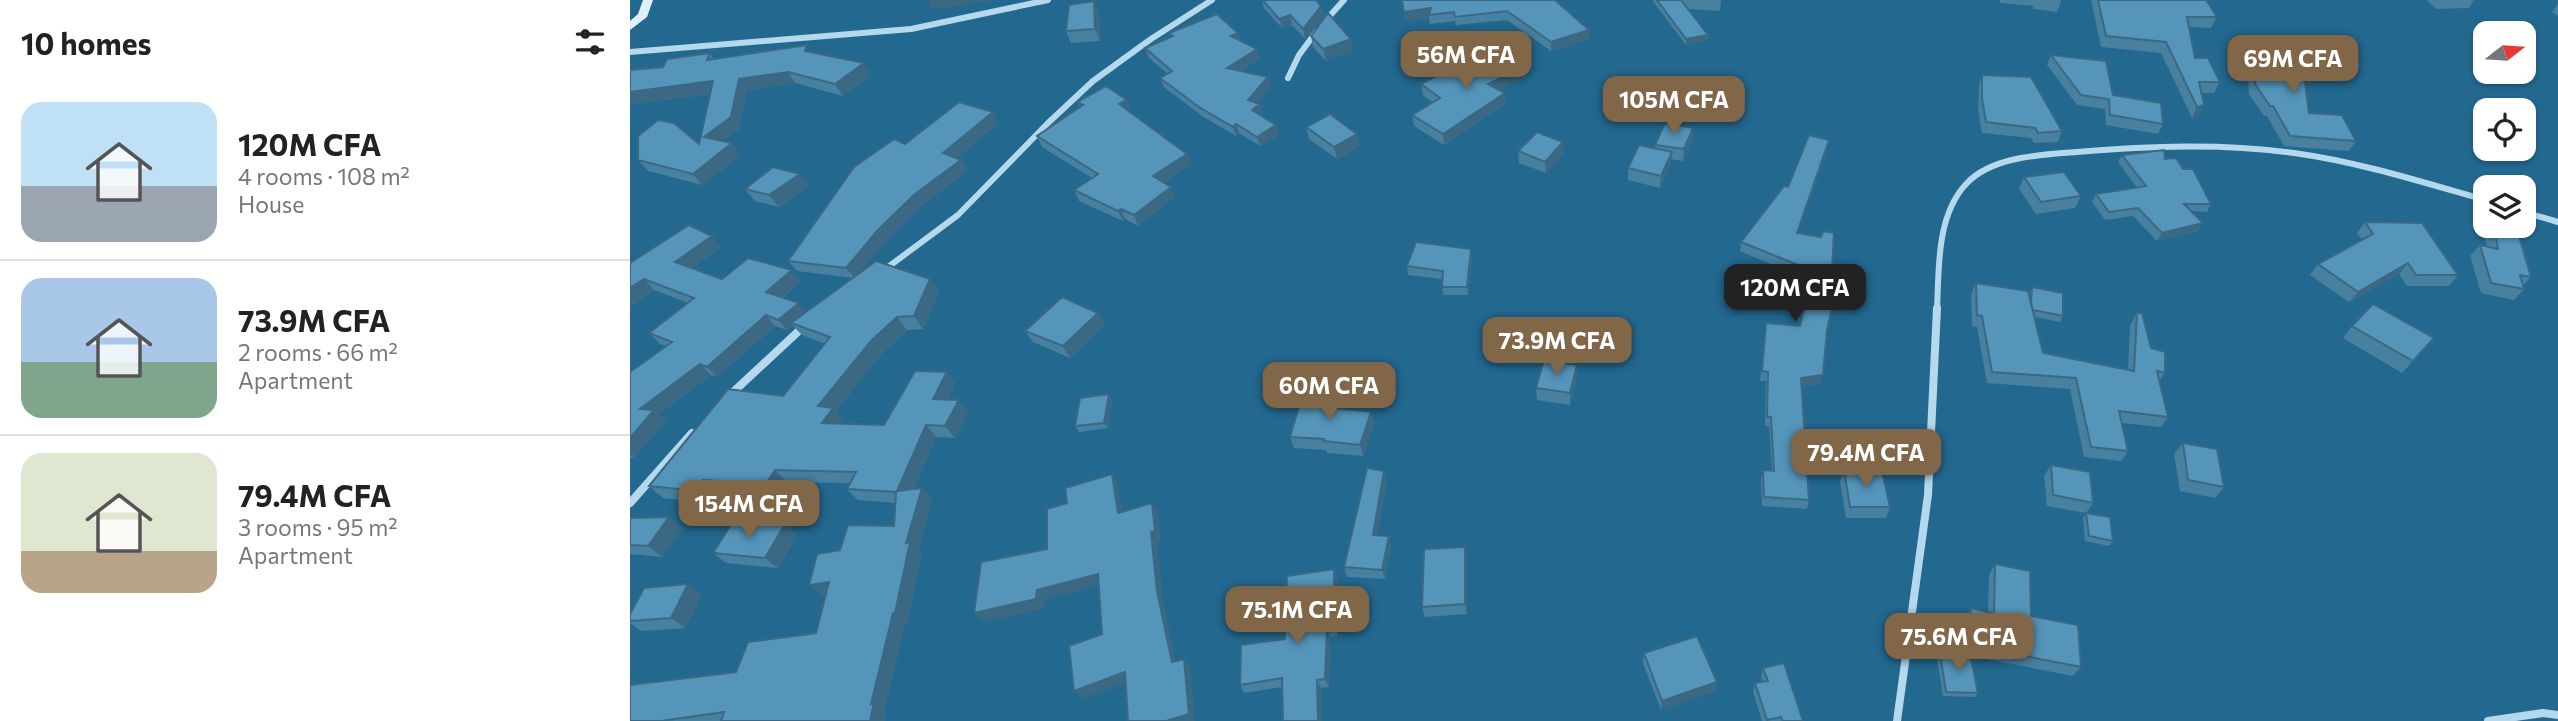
<!DOCTYPE html>
<html lang="en">
<head>
<meta charset="utf-8">
<style>
  :root { --surface:#fff; --page:#f6f6f6; --text:#222; --muted:#767676; --line:#e0e0e0; --accent:#826648 }
  body { margin:0; font-family:Commissioner,sans-serif; background:var(--page); color:var(--text); height:100vh; display:flex; flex-direction:column; font-size:26px; white-space:nowrap }
  * { box-sizing:border-box; margin:0 }
  p { font-size:23px; color:var(--muted) }
  .icon { flex:none; width:38px; height:38px; fill:none; stroke:currentColor; stroke-width:2; stroke-linecap:round; stroke-linejoin:round }
  .map { position:relative; flex:1; overflow:hidden }
  .panel { display:flex; flex-direction:column; background:var(--surface); width:630px }
  .panel>* { flex:none }
  .needle { width:46px; rotate:73deg }
  .buttons { position:absolute; left:1843px; top:21px; display:grid; gap:14px }
  .buttons a { display:grid; place-items:center; width:63px; height:63px; border-radius:14px; background:var(--surface); box-shadow:0 2px 5px #0004; font-size:35px }
  .price { position:absolute; translate:-50% -60px; padding:0 16px; border-radius:14px; background:var(--accent); color:#fff; font-size:23px; line-height:46px; filter:drop-shadow(0 2px 4px #0008) }
  .price::after { content:''; position:absolute; left:50%; top:42px; width:21px; height:16px; margin-left:-10px; background:inherit; clip-path:polygon(0 0,100% 0,50% 100%) }
  .price.selected { background:#222; color:#fff }
  ul { padding:0; list-style:none }
  li { display:flex; align-items:center; gap:21px; height:175px; padding:0 21px }
  li+li { border-top:2px solid var(--line) }
  li span { display:grid; place-items:center; flex:none; width:196px; height:140px; border-radius:21px; color:#555 }
  li>.icon { margin-inline-start:auto }
  span .icon { width:84px; height:84px; fill:#fffc; stroke-width:1 }
  li b { font-size:30px }
  h2 { display:flex; justify-content:space-between; align-items:center; height:84px; padding:0 21px; font-size:30px }
  main { display:flex; flex:1; min-height:0 }
  .map>svg:first-child { display:block }
  .lines { fill:none; stroke-linecap:round; stroke-linejoin:round }
  .street-far1 { stroke:#b4d8ec; stroke-width:6 }
  .street { stroke:#b4d8ec; stroke-width:8 }
  .secondary { fill:#e0f0f9; fill-rule:evenodd }
  .wall { fill:#48809f }
  .shaded-wall { fill:#3b6882 }
  .building { fill:#5495b9; stroke:#3b6882; stroke-width:2 }
</style>
</head>
<body>
<main>
<section class="panel">
<h2>10 homes<svg class="icon" aria-label="filters" viewBox="0 0 24 24"><path d="M4 7h16M4 17h16"/><circle cx="9" cy="7" r="2"/><circle cx="15" cy="17" r="2"/></svg></h2>
<ul>
<li><span style="background:linear-gradient(#bfe0f5 60%,#9aa5b1 0)"><svg class="icon" aria-label="home" viewBox="0 0 24 24"><path d="M3 11l9-7 9 7M6 9v11h12V9"/></svg></span><div><b>120M CFA</b><p>4 rooms · 108 m²</p><p>House</p></div></li>
<li><span style="background:linear-gradient(#a9c7e8 60%,#7fa58c 0)"><svg class="icon" aria-label="home" viewBox="0 0 24 24"><path d="M3 11l9-7 9 7M6 9v11h12V9"/></svg></span><div><b>73.9M CFA</b><p>2 rooms · 66 m²</p><p>Apartment</p></div></li>
<li><span style="background:linear-gradient(#dfe7d0 70%,#b9a48a 0)"><svg class="icon" aria-label="home" viewBox="0 0 24 24"><path d="M3 11l9-7 9 7M6 9v11h12V9"/></svg></span><div><b>79.4M CFA</b><p>3 rooms · 95 m²</p><p>Apartment</p></div></li>
</ul>
</section>
<div class="map">
<svg width="1928" height="721" viewBox="0 0 1928 721">
  <rect width="100%" height="100%" fill="#23688f"/>
  <g class="lines">
    <g class="street-far1">
      <polyline points="696,20 714,0"/>
      <polyline points="0,52 281,29 418,0"/>
      <polyline points="658,78 669,55 686,32"/>
      <polyline points="1894,212 1928,222"/>
      <polyline points="254,270 328,215 418,123 463,81 521,39 582,0"/>
      <path d="M 1307,310 C 1309,269 1306,215 1337,183 C 1363,156 1412,155 1447,152 C 1519,146 1592,143 1664,153 C 1729,162 1792,182 1855,200"/>
    </g>
    <g class="street">
      <polyline points="100,395 173,327"/>
      <polyline points="0,503 62,433"/>
      <polyline points="1267,721 1298,495 1307,308"/>
      <polyline points="1858,721 1913,713 1928,715"/>
    </g>
    <polygon class="secondary" points="13,0 23,0 17,17 0,30 0,21 8,14"/>
  </g>
  <g class="wall">
    <polygon points="632,0 686,0 694,16 675,39 662,25 652,28 634,8"/>
    <polygon points="771,0 926,0 959,39 921,51 877,20 826,25 825,21 800,24 799,18 776,21"/>
    <polygon points="1022,0 1051,0 1054,4 1052,0 1091,0 1090,11 1058,9 1078,35 1077,41 1056,45"/>
    <polygon points="1370,0 1431,0 1431,1 1427,12 1403,9 1403,6 1370,3"/>
    <polygon points="1461,0 1576,0 1587,17 1581,28 1559,27 1565,58 1590,82 1584,93 1572,93 1574,105 1568,116 1562,118 1531,53 1471,47"/>
    <polygon points="1797,0 1844,0 1839,8 1806,9"/>
    <polygon points="464,1 469,12 470,41 441,43 436,31"/>
    <polygon points="1928,4 1928,16 1922,12"/>
    <polygon points="539,33 608,33 610,40 630,58 610,71 641,87 627,103 630,104 632,113 630,115 646,125 649,135 630,146 609,133 606,136 572,116 534,87 530,78 538,74 519,58 515,48 541,37"/>
    <polygon points="681,36 723,51 696,61 683,47"/>
    <polygon points="1622,43 1679,113 1726,141 1719,151 1654,146 1637,116 1634,116 1619,94 1617,53"/>
    <polygon points="181,52 241,75 213,96 165,83 117,90 109,129 93,141 111,155 72,185 18,171 8,160 69,144 80,94 0,104 0,70 33,67 80,53 84,59"/>
    <polygon points="1421,55 1483,95 1533,124 1528,134 1476,125 1475,109 1447,105 1417,65"/>
    <polygon points="896,66 896,77 869,90 876,104 814,145 784,126 782,115 803,103 793,95 791,84 820,76"/>
    <polygon points="1352,75 1432,131 1428,142 1404,143 1401,138 1352,133 1348,110 1349,85"/>
    <polygon points="497,100 501,110 499,111 557,154 561,164 534,182 545,197 508,226 495,219 493,221 449,201 444,190 462,178 412,147 407,136 450,108 447,102"/>
    <polygon points="369,123 326,158 331,160 338,171 292,205 255,242 228,274 300,279 309,292 293,329 277,330 251,354 206,411 214,420 211,424 254,425 326,384 318,399 338,412 325,438 306,437 284,489 302,499 288,550 291,554 277,624 275,624 254,711 256,713 255,721 0,721 106,672 186,633 196,596 192,596 210,550 264,526 265,503 228,500 217,489 219,483 157,482 148,496 87,492 82,498 75,497 72,502 33,498 19,486 153,396 195,344 172,335 163,326 157,330 145,326 87,377 81,375 29,414 36,421 4,458 0,458 0,372 36,346 30,344 19,333 58,303 24,290 0,307 0,263 92,247 62,268 92,279 162,270 171,281 152,298 169,303 176,312 223,278 167,271 158,261 275,144"/>
    <polygon points="676,127 727,134 730,146 707,159 679,139"/>
    <polygon points="1063,128 1062,140 1053,161 1041,159 1041,164 1030,188 998,180 998,168 1025,149 1025,145"/>
    <polygon points="1197,150 1168,233 1191,237 1197,330 1190,384 1172,387 1179,500 1177,509 1132,506 1131,479 1133,470 1142,471 1139,426 1135,426 1136,381 1130,381 1136,323 1170,326 1181,281 1110,251 1111,242 1158,187"/>
    <polygon points="888,151 934,154 916,173 889,163"/>
    <polygon points="1492,155 1535,159 1553,169 1581,204 1577,212 1562,211 1569,231 1527,241 1503,216 1475,220 1462,202 1466,194 1507,188 1488,162"/>
    <polygon points="1394,177 1451,196 1445,208 1406,214 1389,189"/>
    <polygon points="179,186 149,207 125,201 115,189"/>
    <polygon points="1735,222 1828,275 1819,286 1777,286 1769,274 1719,302 1680,275 1688,264 1732,240 1727,233"/>
    <polygon points="1861,226 1874,226 1901,277 1893,286 1894,289 1884,300 1851,293 1840,256 1850,245 1857,247 1854,234"/>
    <polygon points="842,258 838,295 813,295 812,287 812,279 778,275 777,266"/>
    <polygon points="1346,283 1399,294 1402,287 1433,316 1430,322 1405,317 1413,353 1498,370 1500,325 1507,313 1521,348 1535,373 1529,381 1538,417 1531,427 1492,423 1498,451 1491,461 1454,457 1440,389 1357,383 1347,327 1342,326 1341,295"/>
    <polygon points="468,313 475,324 440,358 403,342 395,331"/>
    <polygon points="1722,326 1804,338 1772,373 1713,338"/>
    <polygon points="947,377 940,405 907,400 906,388"/>
    <polygon points="697,397 701,408 741,412 744,423 733,456 697,453 696,450 664,448 660,437"/>
    <polygon points="482,400 478,428 449,432 445,426"/>
    <polygon points="1553,443 1594,487 1585,498 1550,491 1544,454"/>
    <polygon points="1421,465 1463,503 1456,513 1417,506 1414,476"/>
    <polygon points="1214,470 1260,507 1256,518 1216,518 1210,481"/>
    <polygon points="754,471 757,481 747,536 759,536 761,546 755,579 717,577 714,567"/>
    <polygon points="1456,513 1483,541 1479,546 1455,541 1453,518"/>
    <polygon points="39,517 53,528 32,557 0,554 0,518"/>
    <polygon points="155,524 167,535 148,568 96,563 83,553"/>
    <polygon points="835,547 837,557 837,614 795,617 792,607"/>
    <polygon points="1365,564 1401,616 1451,667 1443,676 1341,656 1348,693 1344,697 1313,696 1307,658 1310,653 1333,654 1335,618 1341,608 1358,613 1359,575"/>
    <polygon points="704,569 707,578 708,636 700,637 699,687 691,688 652,687 614,693 610,685 655,639"/>
    <polygon points="72,595 55,628 11,631 0,623 0,621"/>
    <polygon points="1014,653 1087,682 1085,691 1031,710 1013,663"/>
    <polygon points="1133,668 1173,721 1132,721 1123,692 1125,683 1133,682 1131,677"/>
  </g>
  <g class="shaded-wall">
    <polygon points="298,0 365,0 303,10"/>
    <polygon points="464,1 469,12 470,41 465,29"/>
    <polygon points="691,6 694,16 675,39 673,29"/>
    <polygon points="801,8 799,15 799,18 776,21 774,12"/>
    <polygon points="660,15 662,25 652,28 649,19"/>
    <polygon points="959,30 959,39 921,51 921,42"/>
    <polygon points="608,33 611,42 601,36"/>
    <polygon points="1078,35 1077,41 1056,45 1056,39"/>
    <polygon points="721,39 723,51 696,61 693,49"/>
    <polygon points="627,49 630,58 599,77 597,68"/>
    <polygon points="234,63 241,75 213,96 205,84"/>
    <polygon points="896,66 896,77 859,95 858,84"/>
    <polygon points="158,72 165,83 117,90 109,129 83,148 74,137 109,79"/>
    <polygon points="638,77 641,87 621,109 618,100"/>
    <polygon points="83,81 92,92 0,104 0,92"/>
    <polygon points="875,93 876,104 814,145 813,134"/>
    <polygon points="497,100 501,110 493,114 489,104"/>
    <polygon points="630,104 632,113 625,119 622,110"/>
    <polygon points="1574,105 1568,116 1562,118 1567,107"/>
    <polygon points="363,112 369,123 320,164 313,153"/>
    <polygon points="606,124 609,133 606,136 603,127"/>
    <polygon points="646,125 649,135 630,146 627,137"/>
    <polygon points="1063,128 1062,140 1053,161 1054,149"/>
    <polygon points="727,134 730,146 707,159 704,147"/>
    <polygon points="1199,140 1197,150 1165,243 1167,233"/>
    <polygon points="933,142 934,154 916,173 915,162"/>
    <polygon points="102,143 111,155 72,185 63,174"/>
    <polygon points="1042,152 1041,164 1030,188 1031,176"/>
    <polygon points="557,154 561,164 528,187 523,176"/>
    <polygon points="331,160 338,171 292,205 255,242 225,278 216,268 247,231 285,194"/>
    <polygon points="170,174 179,186 149,207 139,195"/>
    <polygon points="541,187 545,197 508,226 504,215"/>
    <polygon points="491,209 495,219 493,221 488,211"/>
    <polygon points="1573,223 1569,231 1527,241 1532,233"/>
    <polygon points="82,236 92,247 55,273 45,262"/>
    <polygon points="841,249 842,258 838,295 837,287"/>
    <polygon points="1778,263 1769,274 1719,302 1728,292"/>
    <polygon points="162,270 171,281 145,303 136,292"/>
    <polygon points="14,279 24,290 0,307 0,288"/>
    <polygon points="300,279 309,292 293,329 284,316"/>
    <polygon points="169,303 178,314 161,323 163,326 157,330 148,320"/>
    <polygon points="468,313 475,324 440,358 433,346"/>
    <polygon points="136,315 145,326 87,377 77,367"/>
    <polygon points="267,317 277,330 251,354 206,411 214,420 203,436 192,423 188,406 241,341"/>
    <polygon points="70,364 81,375 29,414 36,421 4,458 0,455 0,438 10,409"/>
    <polygon points="947,365 947,377 940,405 940,393"/>
    <polygon points="317,372 326,384 312,411 303,399"/>
    <polygon points="1193,375 1190,384 1169,388 1171,378"/>
    <polygon points="479,394 482,400 478,428 474,423"/>
    <polygon points="697,397 701,408 694,407"/>
    <polygon points="329,400 338,412 325,438 315,426"/>
    <polygon points="741,412 744,423 733,456 730,445"/>
    <polygon points="296,425 306,437 278,503 267,491"/>
    <polygon points="145,470 157,482 148,496 136,484"/>
    <polygon points="754,471 757,481 746,545 743,535"/>
    <polygon points="482,474 488,484 494,523 488,513"/>
    <polygon points="73,480 87,492 82,498 68,486"/>
    <polygon points="61,485 75,497 72,502 58,490"/>
    <polygon points="292,488 302,499 288,550 291,554 277,624 275,624 254,711 256,713 255,721 240,721 241,704 276,543"/>
    <polygon points="522,503 528,513 531,541 527,542 533,600 548,671 542,662 527,591 521,532"/>
    <polygon points="39,517 53,528 32,557 18,546"/>
    <polygon points="155,524 167,535 148,568 135,558"/>
    <polygon points="759,536 761,546 755,579 752,570"/>
    <polygon points="835,547 837,557 837,614 835,604"/>
    <polygon points="704,569 707,578 708,636 704,627"/>
    <polygon points="468,574 475,584 415,599 414,609 353,622 344,613 407,590"/>
    <polygon points="199,582 212,593 192,596 179,585"/>
    <polygon points="58,584 72,595 55,628 41,618"/>
    <polygon points="697,628 700,637 699,687 695,679"/>
    <polygon points="554,659 560,667 565,721 536,721"/>
    <polygon points="495,672 502,680 452,699 444,691"/>
    <polygon points="687,680 691,688 692,721 688,721"/>
    <polygon points="1087,682 1085,691 1031,710 1032,701"/>
  </g>
  <g class="building">
    <polygon points="633,0 686,0 691,6 673,29 660,15 649,19"/>
    <polygon points="772,0 925,0 959,30 921,42 877,11 825,17 824,12 799,15 801,8 774,12"/>
    <polygon points="1027,0 1051,0 1078,35 1056,39"/>
    <polygon points="1468,0 1576,0 1587,17 1557,17 1565,58 1578,58 1590,82 1569,82 1574,105 1567,107 1536,42 1476,36"/>
    <polygon points="464,1 465,29 436,31 439,5"/>
    <polygon points="698,13 721,39 693,49 681,36"/>
    <polygon points="587,14 608,33 601,36 627,49 597,68 638,77 618,100 630,104 622,110 646,125 627,137 606,124 603,127 569,107 530,78 542,71 515,48 543,36 539,33"/>
    <polygon points="1622,43 1671,52 1679,113 1712,115 1726,141 1660,136 1643,106 1640,106 1625,84"/>
    <polygon points="177,45 175,51 234,63 205,84 158,72 109,79 101,117 74,137 102,143 63,174 8,160 8,136 28,120 44,123 69,144 83,81 0,92 0,70 33,67 37,59 80,53 77,60"/>
    <polygon points="875,50 896,66 858,84 875,93 813,134 782,115 810,98 791,84 814,72 820,76"/>
    <polygon points="1421,55 1476,61 1483,95 1531,103 1533,124 1480,115 1479,99 1451,95"/>
    <polygon points="1352,75 1401,77 1432,131 1408,133 1405,128 1356,122 1352,99"/>
    <polygon points="476,86 497,100 489,104 557,154 523,176 541,187 504,215 491,209 488,211 444,190 468,174 407,136 453,105 447,102"/>
    <polygon points="329,102 363,112 313,153 331,160 285,194 247,231 216,268 158,261 224,167 264,139 275,144"/>
    <polygon points="700,114 727,134 704,147 676,127"/>
    <polygon points="1035,123 1063,128 1054,149 1025,145"/>
    <polygon points="907,132 933,142 915,162 888,151"/>
    <polygon points="1179,135 1199,140 1167,233 1191,237 1193,231 1204,233 1201,290 1206,291 1197,330 1193,375 1171,378 1179,500 1134,497 1133,470 1144,471 1141,417 1137,417 1138,372 1132,371 1136,323 1170,326 1183,271 1111,242 1154,186 1158,187"/>
    <polygon points="1009,145 1042,152 1031,176 998,168"/>
    <polygon points="1534,150 1535,159 1546,158 1553,169 1563,169 1581,204 1554,204 1573,223 1532,233 1508,208 1479,212 1466,194 1516,186 1492,155"/>
    <polygon points="143,167 170,174 139,195 115,189"/>
    <polygon points="1434,172 1451,196 1411,202 1394,177"/>
    <polygon points="1735,222 1792,223 1828,275 1786,275 1778,263 1728,292 1688,264 1743,234"/>
    <polygon points="59,225 82,236 45,262 92,279 118,258 162,270 136,292 169,303 148,320 136,315 77,367 70,364 10,409 24,410 0,438 0,372 42,342 19,333 64,298 14,279 0,288 0,263"/>
    <polygon points="1864,226 1874,226 1887,229 1901,277 1890,275 1894,289 1861,283 1850,245 1868,249"/>
    <polygon points="786,242 841,249 837,287 812,287 813,271 777,266"/>
    <polygon points="246,261 300,279 284,316 267,317 241,341 188,406 203,408 192,423 254,425 285,371 317,372 303,399 329,400 315,426 296,425 267,491 292,488 276,543 280,542 265,613 263,613 241,704 244,703 240,721 91,721 94,712 31,721 0,721 0,685 106,672 118,642 186,633 199,582 179,585 187,554 210,550 218,525 264,526 266,492 217,489 226,472 145,470 136,484 73,480 68,486 61,485 58,490 19,486 98,389 153,396 200,337 161,323"/>
    <polygon points="1346,283 1398,291 1413,353 1504,371 1507,313 1512,313 1521,348 1535,352 1535,373 1527,371 1538,417 1489,411 1498,451 1461,447 1446,378 1362,372 1352,316 1347,315"/>
    <polygon points="1402,287 1433,293 1433,316 1403,310 1401,303"/>
    <polygon points="432,297 468,313 433,346 395,331"/>
    <polygon points="1743,304 1804,338 1783,361 1722,326"/>
    <polygon points="914,360 947,365 940,393 906,388"/>
    <polygon points="479,394 474,423 445,426 450,398"/>
    <polygon points="672,396 697,397 694,407 741,412 730,445 693,441 694,439 660,437"/>
    <polygon points="1553,443 1587,449 1594,487 1558,480"/>
    <polygon points="1421,465 1460,472 1463,503 1423,495"/>
    <polygon points="737,468 754,471 743,535 759,536 752,570 714,567"/>
    <polygon points="1214,470 1252,471 1260,507 1220,507"/>
    <polygon points="482,474 488,513 522,503 525,531 521,532 527,591 542,662 554,659 559,714 536,721 498,721 495,672 444,691 439,646 472,634 468,574 407,590 406,599 344,613 351,562 417,549 417,509 437,503 435,488"/>
    <polygon points="1456,513 1480,517 1483,541 1459,536"/>
    <polygon points="39,517 18,546 0,545 0,518"/>
    <polygon points="102,523 155,524 135,558 83,553"/>
    <polygon points="835,547 835,604 792,607 794,549"/>
    <polygon points="1365,564 1400,571 1401,616 1448,625 1451,667 1338,645 1341,608 1364,614"/>
    <polygon points="704,569 704,627 697,628 695,679 687,680 688,721 653,721 652,678 610,685 611,645 655,639 657,576"/>
    <polygon points="58,584 41,618 0,621 0,614 14,588"/>
    <polygon points="1067,636 1087,682 1032,701 1014,653"/>
    <polygon points="1310,653 1340,654 1348,693 1316,692"/>
    <polygon points="1154,663 1173,721 1153,721 1151,717 1137,720 1125,683 1138,681 1133,668"/>
  </g>
</svg>
<div class="buttons">
<a><svg class="needle" viewBox="-14 -14 28 28"><path d="M0-13l5 13h-10z" fill="#e53935"/><path d="M0 13l5-13h-10z" fill="#767676"/></svg></a>
<a><svg class="icon" aria-label="locate" viewBox="0 0 24 24"><circle cx="12" cy="12" r="6"/><path d="M12 2v4M12 18v4M2 12h4M18 12h4"/></svg></a>
<a><svg class="icon" aria-label="layers" viewBox="0 0 24 24"><path d="M12 4l9 5-9 5-9-5zM3 14l9 5 9-5"/></svg></a>
</div>
<b class="price" style="left:836px;top:91px">56M CFA</b>
<b class="price" style="left:1663px;top:95px">69M CFA</b>
<b class="price" style="left:1044px;top:136px">105M CFA</b>
<b class="price selected" style="left:1165px;top:324px">120M CFA</b>
<b class="price" style="left:927px;top:377px">73.9M CFA</b>
<b class="price" style="left:699px;top:422px">60M CFA</b>
<b class="price" style="left:1236px;top:489px">79.4M CFA</b>
<b class="price" style="left:119px;top:540px">154M CFA</b>
<b class="price" style="left:667px;top:646px">75.1M CFA</b>
<b class="price" style="left:1329px;top:673px">75.6M CFA</b>
</div>
</main>
</body>
</html>
